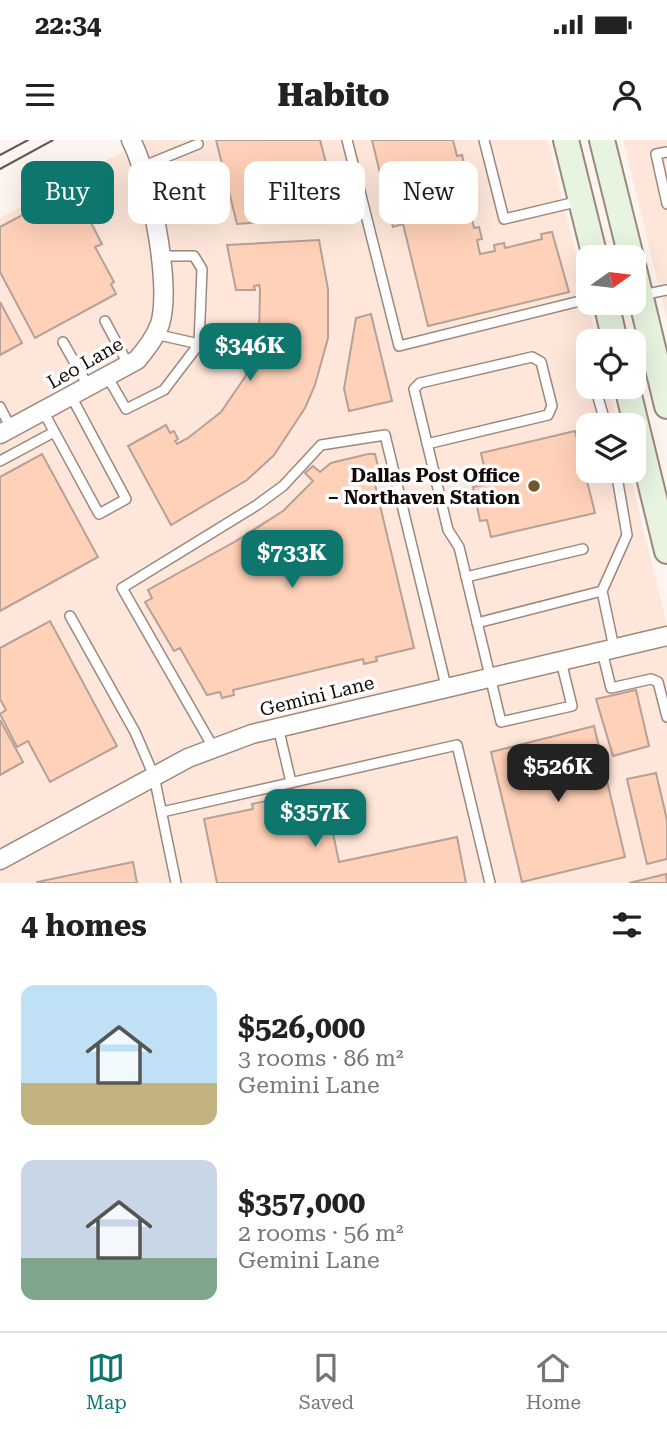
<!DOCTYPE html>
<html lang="en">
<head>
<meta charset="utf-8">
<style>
  :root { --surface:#fff; --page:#f2f2f2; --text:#222; --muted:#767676; --line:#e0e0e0; --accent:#0f766e }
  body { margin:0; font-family:"Roboto Serif",serif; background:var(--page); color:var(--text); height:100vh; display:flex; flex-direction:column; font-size:26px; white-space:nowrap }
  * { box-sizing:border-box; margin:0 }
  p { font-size:23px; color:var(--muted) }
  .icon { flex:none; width:38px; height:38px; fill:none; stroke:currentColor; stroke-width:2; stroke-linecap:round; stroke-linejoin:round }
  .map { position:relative; height:743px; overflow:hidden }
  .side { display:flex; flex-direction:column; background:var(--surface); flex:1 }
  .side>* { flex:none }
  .guide { position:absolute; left:21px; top:21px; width:626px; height:63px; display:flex; gap:14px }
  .needle { width:46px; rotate:76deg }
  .buttons { position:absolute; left:576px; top:105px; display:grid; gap:14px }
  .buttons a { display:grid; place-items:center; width:70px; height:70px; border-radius:14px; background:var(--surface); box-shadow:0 7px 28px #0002; font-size:35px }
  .price { position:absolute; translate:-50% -60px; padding:0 16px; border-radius:14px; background:var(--accent); color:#fff; font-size:23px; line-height:46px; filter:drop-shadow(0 2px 4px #0008) }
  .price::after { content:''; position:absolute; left:50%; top:42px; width:21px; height:16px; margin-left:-10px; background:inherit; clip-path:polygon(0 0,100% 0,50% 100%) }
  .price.active { background:#222; color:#fff }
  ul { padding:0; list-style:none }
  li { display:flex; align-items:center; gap:21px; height:175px; padding:0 21px }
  li span { display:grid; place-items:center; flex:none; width:196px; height:140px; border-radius:14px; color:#555 }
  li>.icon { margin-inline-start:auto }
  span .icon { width:84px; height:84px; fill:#fffc; stroke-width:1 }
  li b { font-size:30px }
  h2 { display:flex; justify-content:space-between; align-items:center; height:84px; padding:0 21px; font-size:30px }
  .tag { padding:0 24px; border-radius:14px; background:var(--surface); box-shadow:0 7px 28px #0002; font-size:24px; line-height:63px }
  .tag.active { background:var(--accent); color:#fff }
  .status { display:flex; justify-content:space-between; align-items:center; height:49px; padding:0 35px; background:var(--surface); direction:ltr }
  .status svg { height:19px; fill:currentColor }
  header { display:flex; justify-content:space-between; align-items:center; height:91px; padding:0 21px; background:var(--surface); font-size:32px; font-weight:800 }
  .tab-bar { display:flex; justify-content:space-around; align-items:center; height:98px; border-top:2px solid var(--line); background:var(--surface); font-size:19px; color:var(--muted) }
  .tab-bar a { display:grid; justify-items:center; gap:4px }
  .tab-bar .active { color:var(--accent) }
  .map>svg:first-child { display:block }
  .built { fill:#fee6da }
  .building { fill:#ffd1b8; stroke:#b6a196; stroke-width:2 }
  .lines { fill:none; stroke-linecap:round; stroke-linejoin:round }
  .service-casing { stroke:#9c887d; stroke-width:12 }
  .minor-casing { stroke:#9c887d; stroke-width:21 }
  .secondary-casing { stroke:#9c887d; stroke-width:28 }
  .service { stroke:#fff; stroke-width:9 }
  .minor { stroke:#fff; stroke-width:18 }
  .secondary { stroke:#e6f4e0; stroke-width:24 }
  .tram { stroke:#615a56; stroke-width:2 }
  .poi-dot { fill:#705728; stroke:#fff; stroke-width:2.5 }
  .labels { text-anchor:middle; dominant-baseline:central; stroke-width:7; stroke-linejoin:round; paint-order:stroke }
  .street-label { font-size:19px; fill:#110a07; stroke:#fff }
  .poi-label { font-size:19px; font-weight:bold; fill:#110a07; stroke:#fff; text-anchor:end }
</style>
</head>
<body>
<div class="status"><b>22:34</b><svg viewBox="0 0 49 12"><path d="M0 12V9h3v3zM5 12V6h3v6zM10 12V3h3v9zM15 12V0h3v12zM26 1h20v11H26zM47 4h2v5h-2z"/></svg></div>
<header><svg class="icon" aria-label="menu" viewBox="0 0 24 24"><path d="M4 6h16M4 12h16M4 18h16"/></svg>Habito<svg class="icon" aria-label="person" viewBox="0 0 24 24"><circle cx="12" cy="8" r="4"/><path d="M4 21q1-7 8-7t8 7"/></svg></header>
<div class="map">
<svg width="667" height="743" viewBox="0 0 667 743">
  <rect width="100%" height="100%" fill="#fef5f0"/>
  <g class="built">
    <polygon points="144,0 548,0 597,201 588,201 588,247 609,247 618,285 588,285 588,331 629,331 667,485 667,743 0,743 0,78"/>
    <polygon points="623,0 667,0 667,181 665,172"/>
  </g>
  <g class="building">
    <polygon points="216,0 320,0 340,76 237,84"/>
    <polygon points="372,0 453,0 457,16 462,15 473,61 468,62 474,88 479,87 482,99 477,100 480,114 495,111 494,105 504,103 505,108 542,99 541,94 552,92 569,152 428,186 403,84 393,87"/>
    <polygon points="73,48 102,104 95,107 114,142 111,144 116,154 35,198 0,132 0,87"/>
    <polygon points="319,100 328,149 328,198 315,245 305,268 274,315 247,340 171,385 128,306 166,285 170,293 174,291 178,299 175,301 177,304 188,298 221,272 245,237 259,194 260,150 259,145 254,146 255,150 236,150 227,105"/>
    <polygon points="0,162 22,203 0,215"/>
    <polygon points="371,174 392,261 349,271 344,249 356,178"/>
    <polygon points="575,291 579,307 582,307 581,314 587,312 587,341 595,373 491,397 487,380 480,381 473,347 488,344 481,313"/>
    <polygon points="42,314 98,417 0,471 0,337"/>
    <polygon points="368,314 375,314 380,335 373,336 414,508 376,517 377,521 364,524 363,519 233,550 234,555 222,558 220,552 207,555 180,508 174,511 145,462 152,458 148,450 236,401 283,371 313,341 305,333 313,326 320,332 331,323"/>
    <polygon points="50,481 117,606 50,642 28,601 17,607 0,574 6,570 0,559 0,508"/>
    <polygon points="636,550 649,606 613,616 596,559"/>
    <polygon points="0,580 23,622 0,635"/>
    <polygon points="594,586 625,717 522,742 491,612"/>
    <polygon points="656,633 667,680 667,719 647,724 627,639"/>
    <polygon points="293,647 295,656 324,650 339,722 457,697 466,743 217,743 204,679 253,669 252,664 282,658 280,650"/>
    <polygon points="133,722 137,743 37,743 37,742"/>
    <polygon points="666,734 667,743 629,743"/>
  </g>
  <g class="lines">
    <g class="service-casing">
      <g id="service">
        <polyline points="347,0 399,206 588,159"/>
        <polyline points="484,0 504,79 580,61"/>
        <polyline points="667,12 656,14 667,64"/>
        <polyline points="144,26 198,4"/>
        <polyline points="155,75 223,61"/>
        <polyline points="642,155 667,150"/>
        <polyline points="105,181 128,224"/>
        <polyline points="155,194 199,204"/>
        <polyline points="598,201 612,193"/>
        <polyline points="63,202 88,246"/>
        <polyline points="588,208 583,211 588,232"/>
        <polyline points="107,236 126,269 164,250 199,204 202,129 194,116 159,116"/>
        <polyline points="595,247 606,285"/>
        <polyline points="0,267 11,288"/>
        <polyline points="43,271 99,374 126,359 71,256"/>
        <polyline points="427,304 548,275 552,266 541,222 532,217 420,243 414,249 448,390 459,407 501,582 572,566 561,521"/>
        <polyline points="0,321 54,292"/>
        <polyline points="466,437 583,409"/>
        <polyline points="70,476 135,592 154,636 176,743"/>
        <polyline points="477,483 602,451"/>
        <polyline points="614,508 602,451 627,395 616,331"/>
        <polyline points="602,511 611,548 651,539 658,542 667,577"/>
        <polyline points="278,587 291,642"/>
        <polyline points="213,607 122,448 257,365 283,346 321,305 385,295 446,546"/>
        <polyline points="162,672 457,605 490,743"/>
      </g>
    </g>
    <g class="minor-casing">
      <g id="minor">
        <path d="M 0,294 L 137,220 C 146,209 155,198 160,184 C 172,145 150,36 131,0"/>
        <polyline points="0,720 188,618 252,594 667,496"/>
      </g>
    </g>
    <g class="secondary-casing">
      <g id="secondary">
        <polyline points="566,0 595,117"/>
        <polyline points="602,0 631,117"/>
        <polyline points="634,129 667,266"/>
        <polyline points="606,163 615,201"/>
        <polyline points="627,247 667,411"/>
      </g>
    </g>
    <use href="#service" class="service"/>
    <use href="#minor" class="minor"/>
    <use href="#secondary" class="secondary"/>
    <g class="tram">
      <polyline points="0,15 28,0"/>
      <polyline points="0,29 53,0"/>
    </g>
  </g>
  <circle class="poi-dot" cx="534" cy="346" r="7"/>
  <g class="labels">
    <g class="street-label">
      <text transform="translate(85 223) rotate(-30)">Leo Lane</text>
      <text transform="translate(317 556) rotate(-14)">Gemini Lane</text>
    </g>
    <g class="poi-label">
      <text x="520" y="335">Dallas Post Office<tspan x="520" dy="22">– Northaven Station</tspan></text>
    </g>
  </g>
</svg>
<div class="buttons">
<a><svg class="needle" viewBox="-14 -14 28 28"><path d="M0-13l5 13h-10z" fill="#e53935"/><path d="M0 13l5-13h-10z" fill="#767676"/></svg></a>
<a><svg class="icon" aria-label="locate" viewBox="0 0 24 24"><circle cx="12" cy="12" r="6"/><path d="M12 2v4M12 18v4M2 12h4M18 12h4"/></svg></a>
<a><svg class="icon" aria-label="layers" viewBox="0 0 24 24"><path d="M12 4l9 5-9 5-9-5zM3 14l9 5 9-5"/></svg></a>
</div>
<b class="price" style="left:250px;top:243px">$346K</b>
<b class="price" style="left:292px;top:450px">$733K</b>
<b class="price active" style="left:558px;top:664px">$526K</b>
<b class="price" style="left:315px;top:709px">$357K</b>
<div class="guide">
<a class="tag active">Buy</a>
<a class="tag">Rent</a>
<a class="tag">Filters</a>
<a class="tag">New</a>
</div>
</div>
<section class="side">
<h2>4 homes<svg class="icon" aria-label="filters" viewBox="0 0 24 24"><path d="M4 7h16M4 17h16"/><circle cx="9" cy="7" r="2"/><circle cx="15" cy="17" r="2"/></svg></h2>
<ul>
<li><span style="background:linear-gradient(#bfe0f5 70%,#c2b280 0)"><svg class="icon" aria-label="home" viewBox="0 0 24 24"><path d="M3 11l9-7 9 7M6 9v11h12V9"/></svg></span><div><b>$526,000</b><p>3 rooms · 86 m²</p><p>Gemini Lane</p></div></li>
<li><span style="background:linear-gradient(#c9d6e8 70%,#7fa58c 0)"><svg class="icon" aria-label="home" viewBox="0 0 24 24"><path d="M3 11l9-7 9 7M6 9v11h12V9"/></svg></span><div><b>$357,000</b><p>2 rooms · 56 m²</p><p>Gemini Lane</p></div></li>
</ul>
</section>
<nav class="tab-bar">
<a class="active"><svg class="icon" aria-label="map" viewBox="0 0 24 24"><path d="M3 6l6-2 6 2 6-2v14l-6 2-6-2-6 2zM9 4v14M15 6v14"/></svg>Map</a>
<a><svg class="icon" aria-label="saved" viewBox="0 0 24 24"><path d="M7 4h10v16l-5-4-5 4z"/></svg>Saved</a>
<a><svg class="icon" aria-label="home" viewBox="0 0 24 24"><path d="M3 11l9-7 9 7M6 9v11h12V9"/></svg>Home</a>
</nav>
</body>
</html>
